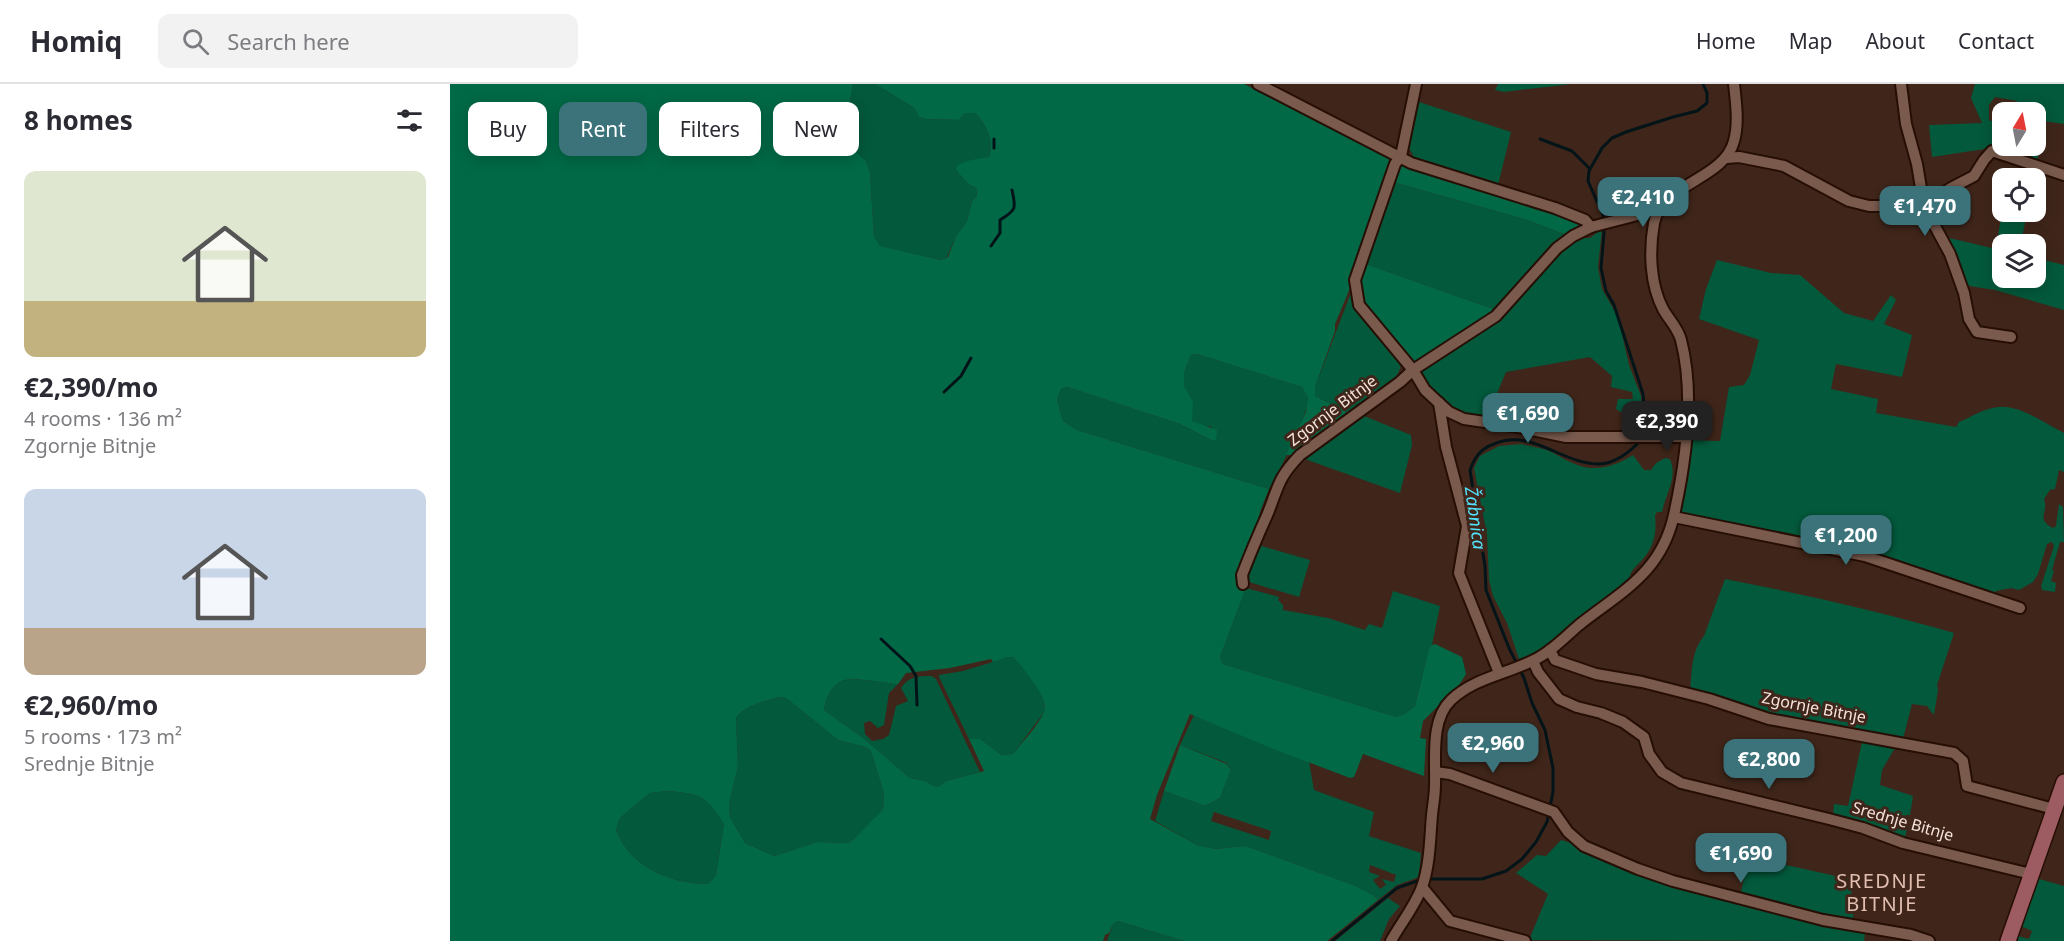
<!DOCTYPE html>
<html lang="en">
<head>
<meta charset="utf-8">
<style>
  :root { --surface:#fff; --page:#f2f2f3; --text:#2b2b33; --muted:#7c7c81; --line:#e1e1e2; --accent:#3c737b }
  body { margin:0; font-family:"Noto Sans",sans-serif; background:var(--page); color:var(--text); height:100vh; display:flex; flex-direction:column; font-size:22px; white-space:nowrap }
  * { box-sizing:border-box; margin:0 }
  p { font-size:20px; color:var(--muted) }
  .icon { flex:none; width:33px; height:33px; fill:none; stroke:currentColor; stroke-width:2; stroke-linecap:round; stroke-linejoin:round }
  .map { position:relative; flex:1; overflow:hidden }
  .details { display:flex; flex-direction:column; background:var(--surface); width:450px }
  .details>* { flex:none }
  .top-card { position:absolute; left:18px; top:18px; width:570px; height:54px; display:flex; gap:12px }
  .needle { width:39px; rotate:10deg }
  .controls { position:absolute; left:1542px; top:18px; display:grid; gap:12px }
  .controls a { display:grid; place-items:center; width:54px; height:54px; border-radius:12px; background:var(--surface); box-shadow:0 3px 15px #0003; font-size:30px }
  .price { position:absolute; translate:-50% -51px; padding:0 14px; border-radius:12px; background:var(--accent); color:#fff; font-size:20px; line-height:39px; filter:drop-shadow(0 2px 3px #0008) }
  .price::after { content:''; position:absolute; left:50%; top:36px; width:18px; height:14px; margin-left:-9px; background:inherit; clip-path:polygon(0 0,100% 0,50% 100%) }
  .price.on { background:#222; color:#fff }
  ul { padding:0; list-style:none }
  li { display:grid; align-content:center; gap:12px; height:318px; padding:0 24px }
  li span { display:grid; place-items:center; height:186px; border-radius:12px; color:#555 }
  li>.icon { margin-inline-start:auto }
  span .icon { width:108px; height:108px; fill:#fffc; stroke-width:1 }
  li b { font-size:26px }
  h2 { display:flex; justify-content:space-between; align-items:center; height:72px; padding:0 24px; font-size:26px }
  .tag { padding:0 21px; border-radius:12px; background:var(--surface); box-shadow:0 3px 15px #0003; font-size:21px; line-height:54px }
  .tag.on { background:var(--accent); color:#fff }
  header { display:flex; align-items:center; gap:36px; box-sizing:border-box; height:84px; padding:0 30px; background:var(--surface); border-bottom:2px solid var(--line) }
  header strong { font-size:28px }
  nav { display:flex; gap:33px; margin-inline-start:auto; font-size:21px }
  .search { width:420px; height:54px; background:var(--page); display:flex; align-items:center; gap:15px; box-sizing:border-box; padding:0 21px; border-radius:12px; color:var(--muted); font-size:22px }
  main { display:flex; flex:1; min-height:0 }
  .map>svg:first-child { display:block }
  .green { fill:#03593b; fill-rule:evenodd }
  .forest { fill:#016946; fill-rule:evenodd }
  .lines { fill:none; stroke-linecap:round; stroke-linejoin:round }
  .stream { stroke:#031418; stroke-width:3 }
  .street-casing { stroke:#260e04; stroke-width:14 }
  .secondary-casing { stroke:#260e04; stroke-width:18 }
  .street { stroke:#795a4d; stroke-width:10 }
  .secondary { stroke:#9c5c62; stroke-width:15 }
  .labels { text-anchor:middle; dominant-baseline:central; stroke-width:6; stroke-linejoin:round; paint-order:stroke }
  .street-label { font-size:16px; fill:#f5e2db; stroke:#40261a }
  .water-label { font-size:18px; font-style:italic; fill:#51e1fa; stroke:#40261a }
  .quarter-label { font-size:20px; letter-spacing:1.5px; fill:#e1beaf; stroke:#40261a }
</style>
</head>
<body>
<header>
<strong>Homiq</strong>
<div class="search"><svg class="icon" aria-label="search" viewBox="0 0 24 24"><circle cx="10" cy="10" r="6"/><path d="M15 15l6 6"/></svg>Search here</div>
<nav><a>Home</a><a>Map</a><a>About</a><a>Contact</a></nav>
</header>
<main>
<section class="details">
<h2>8 homes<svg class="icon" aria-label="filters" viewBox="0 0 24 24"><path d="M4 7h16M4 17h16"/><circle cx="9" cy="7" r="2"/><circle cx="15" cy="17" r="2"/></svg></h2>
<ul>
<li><span style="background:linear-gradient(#dfe7d0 70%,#c2b280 0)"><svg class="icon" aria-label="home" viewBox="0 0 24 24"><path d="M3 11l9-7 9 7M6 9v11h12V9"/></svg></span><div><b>€2,390/mo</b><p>4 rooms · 136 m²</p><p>Zgornje Bitnje</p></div></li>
<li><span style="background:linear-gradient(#c9d6e8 75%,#b9a48a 0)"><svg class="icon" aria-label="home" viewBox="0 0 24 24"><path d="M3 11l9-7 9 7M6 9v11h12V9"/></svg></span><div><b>€2,960/mo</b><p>5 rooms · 173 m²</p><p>Srednje Bitnje</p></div></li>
</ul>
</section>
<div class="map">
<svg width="1614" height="857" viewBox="0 0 1614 857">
  <rect width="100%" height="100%" fill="#40261a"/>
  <g class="green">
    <path d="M 403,0 L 425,0 L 464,24 L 469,33 L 474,35 L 509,36 L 515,29 L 525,29 C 537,42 544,55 539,73 L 506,86 L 518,100 L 526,104 L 527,112 L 522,117 L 517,137 L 506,152 L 497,173 L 491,176 L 429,162 L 424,153 L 420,88 L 416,77 L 396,58 L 395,46 Z"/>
    <polygon points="1048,0 1121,0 1054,8 1045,6"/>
    <polygon points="1525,0 1614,0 1614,40 1593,37 1587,79 1552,65 1553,62 1586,62 1586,28 1567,28 1567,17 1545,13 1539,21 1539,36 1547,39 1550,52 1548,66 1541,64 1482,73 1479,41 1532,39 1521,14"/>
    <polygon points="969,18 1061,48 1047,105 963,76 963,71 959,64"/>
    <polygon points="943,98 1074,135 1117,151 1053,215 1053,219 1046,226 913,179"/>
    <polygon points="1552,126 1552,128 1577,128 1571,160 1552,160 1552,194 1586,194 1586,174 1614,181 1614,226 1545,206 1513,201 1495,153 1546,165"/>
    <polygon points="1152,145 1148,183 1152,205 1168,233 1179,281 1191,312 1194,351 1188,351 1186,338 1166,325 1168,315 1183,315 1182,308 1161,303 1162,292 1140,273 1056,288 1036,336 1003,327 977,304 969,287 1048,234 1095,182 1125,154 1140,154"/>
    <path d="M 1267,176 L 1321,189 L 1350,191 L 1394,229 L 1423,237 L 1441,211 L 1446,216 L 1434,240 L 1462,251 L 1452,293 L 1386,280 L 1381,305 L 1428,315 L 1426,329 L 1506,343 L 1509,338 C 1521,333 1535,324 1549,323 C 1570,321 1596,340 1614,349 L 1614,388 L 1609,386 L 1605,405 L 1600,406 L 1594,415 C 1599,430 1585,434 1603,444 L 1606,442 L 1609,420 L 1613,423 L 1614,458 L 1610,458 L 1602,486 L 1604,487 L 1601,497 L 1606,499 L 1605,508 L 1592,506 L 1591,502 L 1604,462 L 1602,458 L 1597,460 L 1588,490 L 1583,498 L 1569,506 L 1561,504 L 1546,507 L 1544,511 L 1425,471 L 1229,430 L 1238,356 L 1270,357 L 1279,303 L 1294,301 L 1300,291 L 1309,256 L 1249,235 L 1256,205 Z"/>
    <path d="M 902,206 L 951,279 C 949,302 917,319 900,332 L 895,327 L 865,312 L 865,303 Z"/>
    <path d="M 747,270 L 852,303 C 854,307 858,312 858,316 C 858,331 828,390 819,405 L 627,346 L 613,337 L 607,316 L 611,305 L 617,303 L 730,340 L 761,356 L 762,343 L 750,341 L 742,337 L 742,318 L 734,302 L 734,289 L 741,271 Z"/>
    <polygon points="914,332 961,351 962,361 950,409 852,374"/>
    <path d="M 1072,360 C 1081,362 1091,364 1099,367 C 1108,371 1116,377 1125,380 C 1146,389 1165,382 1183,371 L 1194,386 L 1201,386 L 1206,379 L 1215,374 L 1220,375 C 1228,394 1216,409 1212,428 L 1207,428 L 1205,432 C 1207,449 1204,463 1192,476 C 1187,482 1183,484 1180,491 L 1183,495 L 1094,566 L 1070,578 L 1057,539 L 1043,512 L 1039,496 L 1037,451 L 1024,384 L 1030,372 L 1049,362 Z"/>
    <polygon points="808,461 860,476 849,513 799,498 795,492"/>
    <path d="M 1275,495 C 1352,510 1429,527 1504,549 L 1487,601 L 1488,606 L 1484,631 L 1477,622 L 1462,620 L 1453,655 L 1319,632 L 1240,607 C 1242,588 1241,567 1254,552 Z"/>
    <polygon points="796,504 829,513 828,516 833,521 833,526 878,534 915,546 919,540 932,544 943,507 990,522 982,561 979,564 965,622 956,629 947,633 773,580 770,573"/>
    <path d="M 559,573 L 563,573 C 576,587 595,607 595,627 L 563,670 L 552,671 L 530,655 L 519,655 L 489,593 L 489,591 L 513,587 Z"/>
    <path d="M 482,592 L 486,595 L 530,688 L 496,697 L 488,703 L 480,702 L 476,697 L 460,694 L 412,653 L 374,626 C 375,615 383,598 395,596 C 406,593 436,599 448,600 L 439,609 L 434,641 L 428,644 L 420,637 L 414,639 L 415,650 L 422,657 L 433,655 L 439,651 L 446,622 L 458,617 L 451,604 C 459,592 469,592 482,592 Z"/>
    <path d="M 330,613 L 336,614 L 388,656 L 415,663 L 421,667 L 434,710 L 433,726 C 421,737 411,749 399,759 L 367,758 L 324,772 L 295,759 L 280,733 L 279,720 L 288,682 L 286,634 C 294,622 317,616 330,613 Z"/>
    <path d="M 744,631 L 859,678 L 864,706 L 924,728 L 919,752 L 971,769 L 969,793 L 947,801 L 928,816 L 923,811 L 906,802 L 796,762 L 765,765 L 747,761 L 705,737 L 714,707 L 755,722 L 770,714 L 781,686 L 777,679 L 730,661 ZM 764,728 L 821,747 L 819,756 L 761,737 ZM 920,781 L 946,791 L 944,798 L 932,795 L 936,801 L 930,805 L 923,796 L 930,792 L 919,788 Z"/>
    <polygon points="1412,658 1446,662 1432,686 1430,701 1463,712 1460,731 1456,731 1454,739 1458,741 1455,753 1383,733 1384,720 1398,722"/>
    <path d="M 217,707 C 251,710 255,711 274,740 L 266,791 L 258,800 C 221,800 179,782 166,746 L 170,734 L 200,709 Z"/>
    <polygon points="1111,756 1128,761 1145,771 1402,844 1406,847 1415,850 1414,857 1079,856 1098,810 1066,789 1087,771 1096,772"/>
    <polygon points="1299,773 1404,796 1401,811 1407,814 1402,837 1373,832 1290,812"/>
    <polygon points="1586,794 1614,802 1614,857 1562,857 1564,851 1579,855 1582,847 1568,841"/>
    <polygon points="938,814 950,822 939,835 930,857 885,857"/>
    <polygon points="668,837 734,857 657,857 663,840"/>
  </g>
  <g class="forest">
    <path d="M 0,0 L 403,0 L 395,46 L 396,58 L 416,77 L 420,88 L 424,153 L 430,162 L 491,176 L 498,173 L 506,152 L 517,137 L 522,117 L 527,112 L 526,104 L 518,100 L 506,86 L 507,81 L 521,76 L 539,73 C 544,55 537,42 525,29 L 515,29 L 509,36 L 475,35 L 469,33 L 464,24 L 425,0 L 794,0 L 941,72 L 941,77 L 903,197 L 885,240 L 885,247 L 865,303 L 865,312 L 895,327 L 900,332 L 845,371 L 836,371 L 856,328 L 858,314 L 852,303 L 747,270 L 741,271 L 734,289 L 734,302 L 743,318 L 742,337 L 767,346 L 766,356 L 761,356 L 730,340 L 617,303 L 611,305 L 607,316 L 613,337 L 627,346 L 819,405 L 811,425 L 790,501 L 796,504 L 770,573 L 773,580 L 947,633 L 956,629 L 965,622 L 979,564 L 982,561 L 985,560 L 1012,573 L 1016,590 L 1009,601 L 973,637 L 970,654 L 976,655 L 974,692 L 913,670 L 904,693 L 900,694 L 821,664 L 740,630 L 707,711 L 700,735 L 747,761 L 765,765 L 796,762 L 906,802 L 923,811 L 928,816 L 877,857 L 734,857 L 668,837 L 663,840 L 659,849 L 655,851 L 653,857 L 0,857 ZM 559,573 L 563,573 C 572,583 600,615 594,628 C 587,643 573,657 563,670 L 552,671 L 530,655 L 519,655 L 534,687 L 496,697 L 488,703 L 480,701 L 476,697 L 460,694 L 412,653 L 374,626 C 375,615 383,598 395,596 C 406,593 435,599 448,600 L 456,589 L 500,584 L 541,575 L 543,578 ZM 330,613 L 336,614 L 388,656 L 415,663 L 421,667 L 434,710 L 433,726 C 420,737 411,749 399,759 L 367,758 L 324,772 L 295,759 L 280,733 L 279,720 L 288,682 L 286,634 C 294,622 317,616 330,613 ZM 217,707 C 251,710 255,711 274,740 L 266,791 L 258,800 C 221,800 179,782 166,746 L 170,734 L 200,709 Z"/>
    <polygon points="950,77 1073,118 1131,139 1132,144 1117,151 1074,135 943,98"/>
    <polygon points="913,179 1046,226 963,283 912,220 908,195"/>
    <polygon points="730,661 777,680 781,686 770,714 755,722 714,707"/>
  </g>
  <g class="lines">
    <g class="stream">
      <polyline points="544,55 544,64"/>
      <polyline points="1090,55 1122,67 1139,84"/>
      <path d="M 541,162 L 550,149 L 550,136 C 567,126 566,124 562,106"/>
      <polyline points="494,308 511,292 521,274"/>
      <polyline points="1193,349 1196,341 1193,310 1164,221 1156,207 1151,184 1154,149 1153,131 1138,97 1139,87 1152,64 1162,54 1176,48 1223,33 1247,27 1257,19 1257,9 1253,0"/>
      <polyline points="431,555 460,582 466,592 467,621"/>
      <path d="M 977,795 L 1032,795 L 1056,787 L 1072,775 L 1086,758 L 1097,738 L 1103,708 L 1103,684 L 1095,646 L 1082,619 L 1074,594 L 1059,564 L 1036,506 L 1035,482 L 1020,386 C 1025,373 1030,365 1044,360 C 1081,344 1111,379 1147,380 C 1164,381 1181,367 1191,356"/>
      <polyline points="882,857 947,804 970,796"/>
    </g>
    <g class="street-casing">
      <g id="street">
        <polyline points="808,0 961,79 1105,124 1135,136 1141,143"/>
        <polyline points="966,0 951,72 945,80 905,196 909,221 963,286 975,306 989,319 996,363 1017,442 1009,489 1049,589"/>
        <polyline points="1451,0 1456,40 1467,80 1474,122 1500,170 1514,209 1519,235 1527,248 1561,253"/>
        <polyline points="1277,74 1289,73 1334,82 1399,117 1419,122 1474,122 1501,104 1524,92 1534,76 1542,67 1614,91"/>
        <polyline points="989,319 999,328 1014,335 1063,342 1116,353 1235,353"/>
        <polyline points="1224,433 1415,472 1570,524"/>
        <path d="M 793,500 L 792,491 C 800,470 809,449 818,429 C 829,401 828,394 850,371 L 950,298 L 963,286 L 1046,232 L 1107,164 L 1123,152 L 1141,143 L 1195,129 L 1212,120"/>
        <polyline points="1100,566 1105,576 1146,590 1192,598 1259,615 1319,635 1504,669 1513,677 1517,702 1604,725"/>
        <polyline points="1083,577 1088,588 1109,615 1127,623 1151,629 1173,638 1194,653 1199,670 1212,688 1231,699 1379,735 1413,744 1453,759 1581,790"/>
        <polyline points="985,688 1000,690 1104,728 1118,748 1134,762 1188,785 1223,797 1373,836 1461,851 1479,857"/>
        <polyline points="972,803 1000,837 1075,857"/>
        <path d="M 941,857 C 951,839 965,822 972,803 C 980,781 980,754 982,731 C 983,721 985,711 985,701 C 986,675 980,636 1001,616 C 1024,594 1057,590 1084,576 C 1101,568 1115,553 1129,541 C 1172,507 1211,489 1224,431 C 1236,377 1245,310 1231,256 C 1228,244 1219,236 1213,225 C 1200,200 1199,167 1204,139 C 1212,99 1274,96 1284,57 C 1289,39 1286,18 1284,0"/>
      </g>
    </g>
    <g class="secondary-casing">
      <polyline id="secondary" points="1558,857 1614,698"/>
    </g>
    <use href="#street" class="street"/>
    <use href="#secondary" class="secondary"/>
  </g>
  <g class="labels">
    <g class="street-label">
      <text transform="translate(882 326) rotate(-37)">Zgornje Bitnje</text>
      <text transform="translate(1364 623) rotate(11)">Zgornje Bitnje</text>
      <text transform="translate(1453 737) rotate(16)">Srednje Bitnje</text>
    </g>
    <g class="water-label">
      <text transform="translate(1026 434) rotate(82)">Žabnica</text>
    </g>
    <g class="quarter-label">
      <text x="1432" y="796">SREDNJE<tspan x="1432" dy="23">BITNJE</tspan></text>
    </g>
  </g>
</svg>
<div class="controls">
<a><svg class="needle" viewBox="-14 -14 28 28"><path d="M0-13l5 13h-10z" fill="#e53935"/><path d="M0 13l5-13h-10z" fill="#7c7c81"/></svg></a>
<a><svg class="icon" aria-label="locate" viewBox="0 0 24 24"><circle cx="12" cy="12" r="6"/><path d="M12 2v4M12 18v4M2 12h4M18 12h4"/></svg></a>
<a><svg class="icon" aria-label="layers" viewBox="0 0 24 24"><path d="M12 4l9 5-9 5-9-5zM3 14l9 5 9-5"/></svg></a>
</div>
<b class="price" style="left:1193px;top:144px">€2,410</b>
<b class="price" style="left:1475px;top:153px">€1,470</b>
<b class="price" style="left:1078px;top:360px">€1,690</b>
<b class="price on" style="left:1217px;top:368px">€2,390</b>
<b class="price" style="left:1396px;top:482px">€1,200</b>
<b class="price" style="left:1043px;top:690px">€2,960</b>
<b class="price" style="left:1319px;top:706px">€2,800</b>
<b class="price" style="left:1291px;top:800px">€1,690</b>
<div class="top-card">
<a class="tag">Buy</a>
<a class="tag on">Rent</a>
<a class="tag">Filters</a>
<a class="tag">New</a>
</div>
</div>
</main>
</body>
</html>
